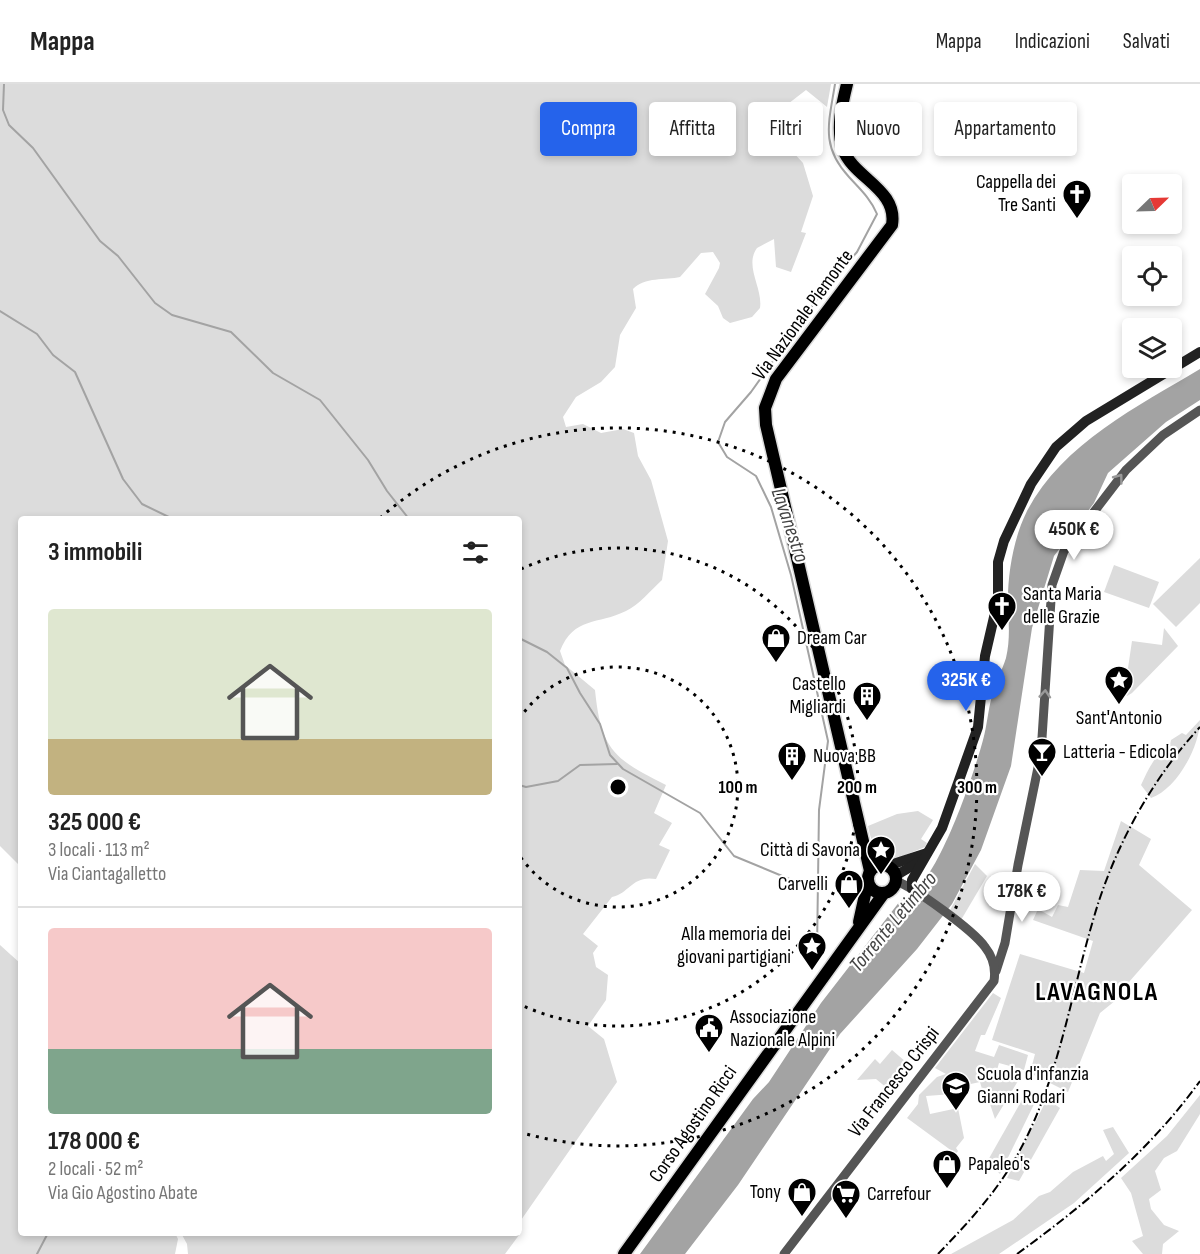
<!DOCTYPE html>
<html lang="it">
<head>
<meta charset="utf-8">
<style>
  :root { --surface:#fff; --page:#f2f2f2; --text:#222; --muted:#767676; --line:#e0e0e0; --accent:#2563eb }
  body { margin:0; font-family:"Sofia Sans Condensed",sans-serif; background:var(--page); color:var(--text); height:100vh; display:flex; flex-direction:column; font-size:22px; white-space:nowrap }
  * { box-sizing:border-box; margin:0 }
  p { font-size:20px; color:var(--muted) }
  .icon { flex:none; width:33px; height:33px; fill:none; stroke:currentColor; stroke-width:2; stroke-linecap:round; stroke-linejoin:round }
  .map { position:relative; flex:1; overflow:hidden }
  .sheet { position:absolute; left:18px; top:432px; width:504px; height:720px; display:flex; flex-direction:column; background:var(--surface); border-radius:6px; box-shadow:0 3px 9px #0003 }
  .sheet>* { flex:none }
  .top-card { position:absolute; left:540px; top:18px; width:570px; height:54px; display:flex; gap:12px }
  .needle { width:39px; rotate:67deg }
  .fabs { position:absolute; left:1122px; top:90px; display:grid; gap:12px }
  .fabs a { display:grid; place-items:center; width:60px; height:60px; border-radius:6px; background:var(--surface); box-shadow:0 3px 9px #0003; font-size:30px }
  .price { position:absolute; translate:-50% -51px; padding:0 14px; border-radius:21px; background:#fff; color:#222; font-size:20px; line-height:39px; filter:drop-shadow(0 2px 3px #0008) }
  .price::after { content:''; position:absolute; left:50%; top:36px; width:18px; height:14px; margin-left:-9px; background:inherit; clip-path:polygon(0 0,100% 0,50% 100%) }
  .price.on { background:var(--accent); color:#fff }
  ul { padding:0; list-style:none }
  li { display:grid; align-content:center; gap:12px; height:318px; padding:0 30px }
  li+li { border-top:2px solid var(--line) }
  li span { display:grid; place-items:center; height:186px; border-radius:6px; color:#555 }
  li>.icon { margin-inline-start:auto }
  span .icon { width:108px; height:108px; fill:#fffc; stroke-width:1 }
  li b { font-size:26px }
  h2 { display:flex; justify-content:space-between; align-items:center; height:72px; padding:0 30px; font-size:26px }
  .chip { padding:0 21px; border-radius:6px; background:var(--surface); box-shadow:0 3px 9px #0003; font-size:21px; line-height:54px }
  .chip.on { background:var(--accent); color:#fff }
  header { display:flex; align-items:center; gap:36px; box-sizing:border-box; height:84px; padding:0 30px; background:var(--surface); border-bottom:2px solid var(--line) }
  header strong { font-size:28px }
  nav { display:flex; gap:33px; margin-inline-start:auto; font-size:21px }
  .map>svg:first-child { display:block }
  .green { fill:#dcdcdc }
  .water { fill:#a3a3a3 }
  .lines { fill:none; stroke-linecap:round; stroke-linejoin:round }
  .stream { stroke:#a3a3a3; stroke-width:2 }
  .primary-casing { stroke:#dbdbdb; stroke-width:15 }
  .tertiary { stroke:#555; stroke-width:9 }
  .secondary { stroke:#222; stroke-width:10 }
  .primary { stroke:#000; stroke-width:12 }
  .rail { stroke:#000; stroke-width:2; stroke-dasharray:9 3 1.5 3; stroke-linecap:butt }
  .oneway { stroke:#999 }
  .ring { fill:none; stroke:#000; stroke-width:3; stroke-dasharray:3 6 }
  .labels { text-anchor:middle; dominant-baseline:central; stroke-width:4.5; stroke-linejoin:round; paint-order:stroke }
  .poi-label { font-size:20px; fill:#000; stroke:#fff; text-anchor:start }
  .street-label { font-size:20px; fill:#000; stroke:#fff }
  .water-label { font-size:21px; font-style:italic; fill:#444; stroke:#fff }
  .district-label { font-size:26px; font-weight:bold; letter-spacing:1.5px; fill:#000; stroke:#fff }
  .centre { fill:#000; stroke:#fff; stroke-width:3 }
  .ring-label { font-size:18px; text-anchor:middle; font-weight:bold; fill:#000; stroke:#fff; stroke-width:4.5; stroke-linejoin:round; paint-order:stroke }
</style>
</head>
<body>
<header>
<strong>Mappa</strong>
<nav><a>Mappa</a><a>Indicazioni</a><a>Salvati</a></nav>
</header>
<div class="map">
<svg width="1200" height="1170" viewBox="0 0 1200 1170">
  <rect width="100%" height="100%" fill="#fff"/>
  <g class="green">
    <path d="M 0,0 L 831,0 L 827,23 L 806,6 L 784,23 L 782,43 L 792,67 L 803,79 L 813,112 L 801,148 L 806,149 L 791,188 L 776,183 L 774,155 L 757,164 C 744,182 763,204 760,224 L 752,233 L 730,239 L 723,234 L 718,222 L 705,210 L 719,184 L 720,179 L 713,168 L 701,169 L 680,193 C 666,196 644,193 633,205 L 636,224 L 620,251 L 615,283 L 601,298 L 576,313 L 563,333 L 566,343 L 583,340 L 601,349 L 623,345 L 634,349 L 638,372 L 651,396 L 668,457 L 662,496 C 651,506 639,521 626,527 C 598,541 574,532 560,567 L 565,581 L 595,606 C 601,666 614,675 666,701 L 654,729 L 672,739 L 659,761 L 670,766 L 656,795 C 632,791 630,809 612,813 L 583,850 L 598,862 L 593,869 L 596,883 L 608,891 L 606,916 L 588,942 L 604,955 L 617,998 L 519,1139 L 519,435 L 21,435 L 21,783 L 0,762 Z"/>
    <polygon points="1200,474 1200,519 1176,543 1153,520"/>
    <polygon points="1114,481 1159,498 1149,524 1104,508"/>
    <polygon points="1164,544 1178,562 1132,609 1127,612 1124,611 1132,557 1162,561"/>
    <path d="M 1200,636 C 1200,662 1177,705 1151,714 L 1141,701 C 1148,686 1155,670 1170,661 L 1171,656 L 1182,649 L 1186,651 Z"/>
    <path d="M 918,727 L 933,736 L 921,755 L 927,759 L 925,763 L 893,776 C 876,773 871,757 868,742 L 897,730 Z"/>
    <polygon points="1121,737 1151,755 1139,781 1192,826 1122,906 1121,912 1100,929 1068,1008 1030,989 1035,970 992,956 1020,870 1084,889 1093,857 1033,836 1038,825 1052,833 1058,821 1068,823 1080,786 1104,787"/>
    <polygon points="975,780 987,792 961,836 949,828"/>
    <polygon points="0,861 21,880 21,1149 175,1149 178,1155 175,1170 0,1170"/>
    <polygon points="993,909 1001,914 985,951 981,951 975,967 994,973 999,961 1028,971 1024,986 999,979 995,993 1018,997 995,1035 988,1014 993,1013 991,1003 982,1005 980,998 952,1004 953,1010 926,1012 930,1030 958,1024 964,1054 956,1064 958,1067 956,1070 907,1034 918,1020 919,1011 937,993 946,990 935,984"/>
    <polygon points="892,966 913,984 893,1009 876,995 857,996 875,975 880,980"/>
    <polygon points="1027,1007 1038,1012 1000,1090 987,1078"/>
    <polygon points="1200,1011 1200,1030 1177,1067 1164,1074 1155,1087 1161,1106 1149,1115 1151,1125 1164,1141 1179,1147 1163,1160 1162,1170 1143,1170 1132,1157 1143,1152 1131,1109 1121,1094 1167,1052"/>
    <polygon points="1047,1015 1060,1024 1019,1097 1007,1094"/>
    <polygon points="1113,1043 1129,1069 1074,1119 999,1170 951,1170 1013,1136 1039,1112 1050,1108 1073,1088 1103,1072 1106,1077 1114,1070 1103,1046"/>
    <polygon points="519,1143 522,1147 505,1170 188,1170 187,1160 181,1149 519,1149"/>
  </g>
  <path class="water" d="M 1200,285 L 1200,316 L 1166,338 L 1108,389 L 1094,419 L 1054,472 L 1032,544 L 1011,682 L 981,766 L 952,820 L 917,865 L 840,950 L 738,1101 L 685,1170 L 640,1170 L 753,1015 L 769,998 L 821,919 L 900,817 C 934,811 974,690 983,656 C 987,642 988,626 992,612 C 995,599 1002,587 1006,574 C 1010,557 1009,541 1008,524 C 1007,493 1013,455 1027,427 C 1062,360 1138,322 1200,285 Z"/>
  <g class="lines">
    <g class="stream">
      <polyline points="4,0 3,26 9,41 33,64 100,157 118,172 155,219 172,231 231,248 273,289 320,316 368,376 387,407 409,435"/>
      <polyline points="0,227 37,250 53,271 75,288 123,395 142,420 173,435"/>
      <polyline points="519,554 547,568 567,584 580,609 600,640 610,671 623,685 700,729 734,772 816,806"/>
      <polyline points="519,701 526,703 558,697 580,681 617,680"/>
      <path d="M 817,866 L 819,726 L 828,657 L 791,491 L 771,423 L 756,392 L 727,373 L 718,358 L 725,338 L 751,308 L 820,211 L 857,168 L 877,130 C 871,115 860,105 849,93 C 820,62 829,38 835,0"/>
      <polyline points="37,1170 48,1149"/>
    </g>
    <g class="primary-casing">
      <g id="primary">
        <path d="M 847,0 C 842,20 836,45 843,65 C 853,94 898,105 892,141 L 776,295 L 765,324 L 766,341 L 870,787"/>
        <circle cx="882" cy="795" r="14"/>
        <polyline points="859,838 868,797"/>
        <polyline points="624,1170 884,809"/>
      </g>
    </g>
    <g class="tertiary">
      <polyline points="996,887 1005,859 1018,781 1041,669 1052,501 1064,467 1126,386 1163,351 1200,326"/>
      <path d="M 784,1170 L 994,897 C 996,884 993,873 985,863 C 973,846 915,804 896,797"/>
    </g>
    <g class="secondary">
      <polyline points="887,782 927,769"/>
      <polyline points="895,792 919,778"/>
      <polyline points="912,805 912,796 942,744 978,643 985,572 998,516 998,478 1004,457 1031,400 1056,363 1086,337 1200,268"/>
    </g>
    <use href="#primary" class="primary"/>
    <g class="rail">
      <path d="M 938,1170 C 967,1140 994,1111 1015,1075 C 1058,1001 1070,913 1094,833 C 1114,764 1151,696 1200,643"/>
      <path d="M 1017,1170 C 1086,1120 1150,1066 1200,997"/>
    </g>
  </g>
  <defs><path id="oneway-chevron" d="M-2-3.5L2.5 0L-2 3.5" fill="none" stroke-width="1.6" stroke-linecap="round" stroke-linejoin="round" transform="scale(1.5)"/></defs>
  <g class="oneway">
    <use href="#oneway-chevron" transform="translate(1119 394) rotate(-53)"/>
    <use href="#oneway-chevron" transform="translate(1045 610) rotate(-86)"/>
  </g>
  <g class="ring">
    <path d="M519 635A120 120 0 1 1 519 771"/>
    <path d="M521 485A239 239 0 1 1 521 921"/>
    <path d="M380 434A359 359 0 1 1 519 1048"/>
  </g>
  <defs>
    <g id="church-pin" transform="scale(1.5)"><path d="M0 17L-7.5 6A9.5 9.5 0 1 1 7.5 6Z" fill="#000" stroke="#fff"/><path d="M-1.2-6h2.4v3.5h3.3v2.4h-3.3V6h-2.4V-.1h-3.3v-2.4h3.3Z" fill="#fff"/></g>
    <g id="shop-pin" transform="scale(1.5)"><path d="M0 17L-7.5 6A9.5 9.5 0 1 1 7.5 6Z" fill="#000" stroke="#fff"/><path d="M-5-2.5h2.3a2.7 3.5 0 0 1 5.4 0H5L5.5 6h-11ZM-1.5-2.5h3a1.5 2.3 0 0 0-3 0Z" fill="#fff"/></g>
    <g id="sight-pin" transform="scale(1.5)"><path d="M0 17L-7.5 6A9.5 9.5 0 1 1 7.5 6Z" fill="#000" stroke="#fff"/><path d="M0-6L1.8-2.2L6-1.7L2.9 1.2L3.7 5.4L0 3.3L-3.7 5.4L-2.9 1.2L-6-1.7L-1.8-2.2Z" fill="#fff"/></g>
    <g id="building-pin" transform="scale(1.5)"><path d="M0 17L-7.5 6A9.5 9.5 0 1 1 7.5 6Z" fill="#000" stroke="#fff"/><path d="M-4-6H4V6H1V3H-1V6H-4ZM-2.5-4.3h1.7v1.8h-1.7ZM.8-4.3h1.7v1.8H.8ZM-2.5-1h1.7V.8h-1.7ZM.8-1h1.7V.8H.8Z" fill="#fff"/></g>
    <g id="bar-pin" transform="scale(1.5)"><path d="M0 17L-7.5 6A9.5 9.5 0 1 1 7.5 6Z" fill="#000" stroke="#fff"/><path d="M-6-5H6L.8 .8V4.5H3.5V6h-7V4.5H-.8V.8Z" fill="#fff"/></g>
    <g id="civic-pin" transform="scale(1.5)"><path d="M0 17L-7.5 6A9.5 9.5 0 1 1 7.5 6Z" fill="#000" stroke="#fff"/><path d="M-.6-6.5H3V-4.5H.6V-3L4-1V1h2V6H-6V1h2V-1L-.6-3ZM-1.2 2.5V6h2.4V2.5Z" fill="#fff"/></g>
    <g id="school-pin" transform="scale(1.5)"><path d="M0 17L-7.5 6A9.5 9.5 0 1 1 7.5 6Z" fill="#000" stroke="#fff"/><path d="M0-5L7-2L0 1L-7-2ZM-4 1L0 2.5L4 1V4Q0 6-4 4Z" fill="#fff"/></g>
    <g id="supermarket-pin" transform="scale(1.5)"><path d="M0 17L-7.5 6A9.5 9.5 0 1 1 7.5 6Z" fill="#000" stroke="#fff"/><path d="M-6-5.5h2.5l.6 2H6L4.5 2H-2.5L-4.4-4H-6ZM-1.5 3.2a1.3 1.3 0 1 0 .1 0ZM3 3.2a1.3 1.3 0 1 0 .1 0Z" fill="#fff"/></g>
  </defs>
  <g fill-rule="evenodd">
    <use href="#church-pin" x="1077" y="110"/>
    <use href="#church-pin" x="1002" y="522"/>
    <use href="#shop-pin" x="776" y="554"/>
    <use href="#sight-pin" x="1119" y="596"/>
    <use href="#building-pin" x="867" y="612"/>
    <use href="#bar-pin" x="1042" y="668"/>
    <use href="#building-pin" x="792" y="672"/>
    <use href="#sight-pin" x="881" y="766"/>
    <use href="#shop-pin" x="849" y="800"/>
    <use href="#sight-pin" x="812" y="862"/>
    <use href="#civic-pin" x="709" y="944"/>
    <use href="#school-pin" x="956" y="1002"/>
    <use href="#shop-pin" x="947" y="1080"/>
    <use href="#shop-pin" x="802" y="1108"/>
    <use href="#supermarket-pin" x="846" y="1110"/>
  </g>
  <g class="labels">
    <g class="poi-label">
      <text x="1056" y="98" text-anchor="end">Cappella dei<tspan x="1056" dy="23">Tre Santi</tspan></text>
      <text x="1023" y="510">Santa Maria<tspan x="1023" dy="23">delle Grazie</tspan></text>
      <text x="797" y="554">Dream Car</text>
      <text x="846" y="600" text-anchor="end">Castello<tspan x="846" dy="23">Migliardi</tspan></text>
      <text x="1119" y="634" text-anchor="middle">Sant'Antonio</text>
      <text x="1063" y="668">Latteria - Edicola</text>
      <text x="813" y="672">Nuova BB</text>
      <text x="860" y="766" text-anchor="end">Città di Savona</text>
      <text x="828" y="800" text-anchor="end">Carvelli</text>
      <text x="791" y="850" text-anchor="end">Alla memoria dei<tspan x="791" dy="23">giovani partigiani</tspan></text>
      <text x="730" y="933">Associazione<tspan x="730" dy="23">Nazionale Alpini</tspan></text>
      <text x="977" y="990">Scuola d'infanzia<tspan x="977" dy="23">Gianni Rodari</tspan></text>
      <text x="968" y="1080">Papaleo's</text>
      <text x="781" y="1108" text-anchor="end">Tony</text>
      <text x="867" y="1110">Carrefour</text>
    </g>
    <g class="street-label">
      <text transform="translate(803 231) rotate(-54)">Via Nazionale Piemonte</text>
      <text transform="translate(894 998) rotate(-52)">Via Francesco Crispi</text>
      <text transform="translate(693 1040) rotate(-55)">Corso Agostino Ricci</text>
    </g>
    <g class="water-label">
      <text transform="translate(790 441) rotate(71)">Lavanestro</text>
      <text transform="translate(893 838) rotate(-50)">Torrente Letimbro</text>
    </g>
    <g class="district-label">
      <text x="1097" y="908">LAVAGNOLA</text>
    </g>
  </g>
  <circle cx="618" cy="703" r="9" class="centre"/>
  <g class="ring-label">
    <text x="738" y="709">100 m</text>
    <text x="857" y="709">200 m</text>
    <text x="977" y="709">300 m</text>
  </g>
</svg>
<div class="fabs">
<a><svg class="needle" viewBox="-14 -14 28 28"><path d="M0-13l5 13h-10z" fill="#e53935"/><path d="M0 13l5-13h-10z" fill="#767676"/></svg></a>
<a><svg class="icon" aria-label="locate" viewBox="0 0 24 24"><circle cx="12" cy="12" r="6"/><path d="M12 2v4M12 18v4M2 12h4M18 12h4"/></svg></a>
<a><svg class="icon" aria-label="layers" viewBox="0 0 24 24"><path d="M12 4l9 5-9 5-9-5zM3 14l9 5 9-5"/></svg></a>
</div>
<b class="price" style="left:1074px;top:477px">450K €</b>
<b class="price on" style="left:966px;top:628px">325K €</b>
<b class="price" style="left:1022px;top:839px">178K €</b>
<div class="top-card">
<a class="chip on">Compra</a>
<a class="chip">Affitta</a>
<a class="chip">Filtri</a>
<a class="chip">Nuovo</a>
<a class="chip">Appartamento</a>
</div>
<section class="sheet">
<h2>3 immobili<svg class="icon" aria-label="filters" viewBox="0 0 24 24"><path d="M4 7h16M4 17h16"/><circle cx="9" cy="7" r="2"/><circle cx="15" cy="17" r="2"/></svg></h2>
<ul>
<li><span style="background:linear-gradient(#dfe7d0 70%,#c2b280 0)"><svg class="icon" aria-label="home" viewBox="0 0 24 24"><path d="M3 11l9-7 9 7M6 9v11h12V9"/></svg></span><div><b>325 000 €</b><p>3 locali · 113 m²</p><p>Via Ciantagalletto</p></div></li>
<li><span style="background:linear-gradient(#f6c9c9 65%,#7fa58c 0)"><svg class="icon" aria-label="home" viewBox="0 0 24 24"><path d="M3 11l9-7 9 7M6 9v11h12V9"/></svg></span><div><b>178 000 €</b><p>2 locali · 52 m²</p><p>Via Gio Agostino Abate</p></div></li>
</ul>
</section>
</div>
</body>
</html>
